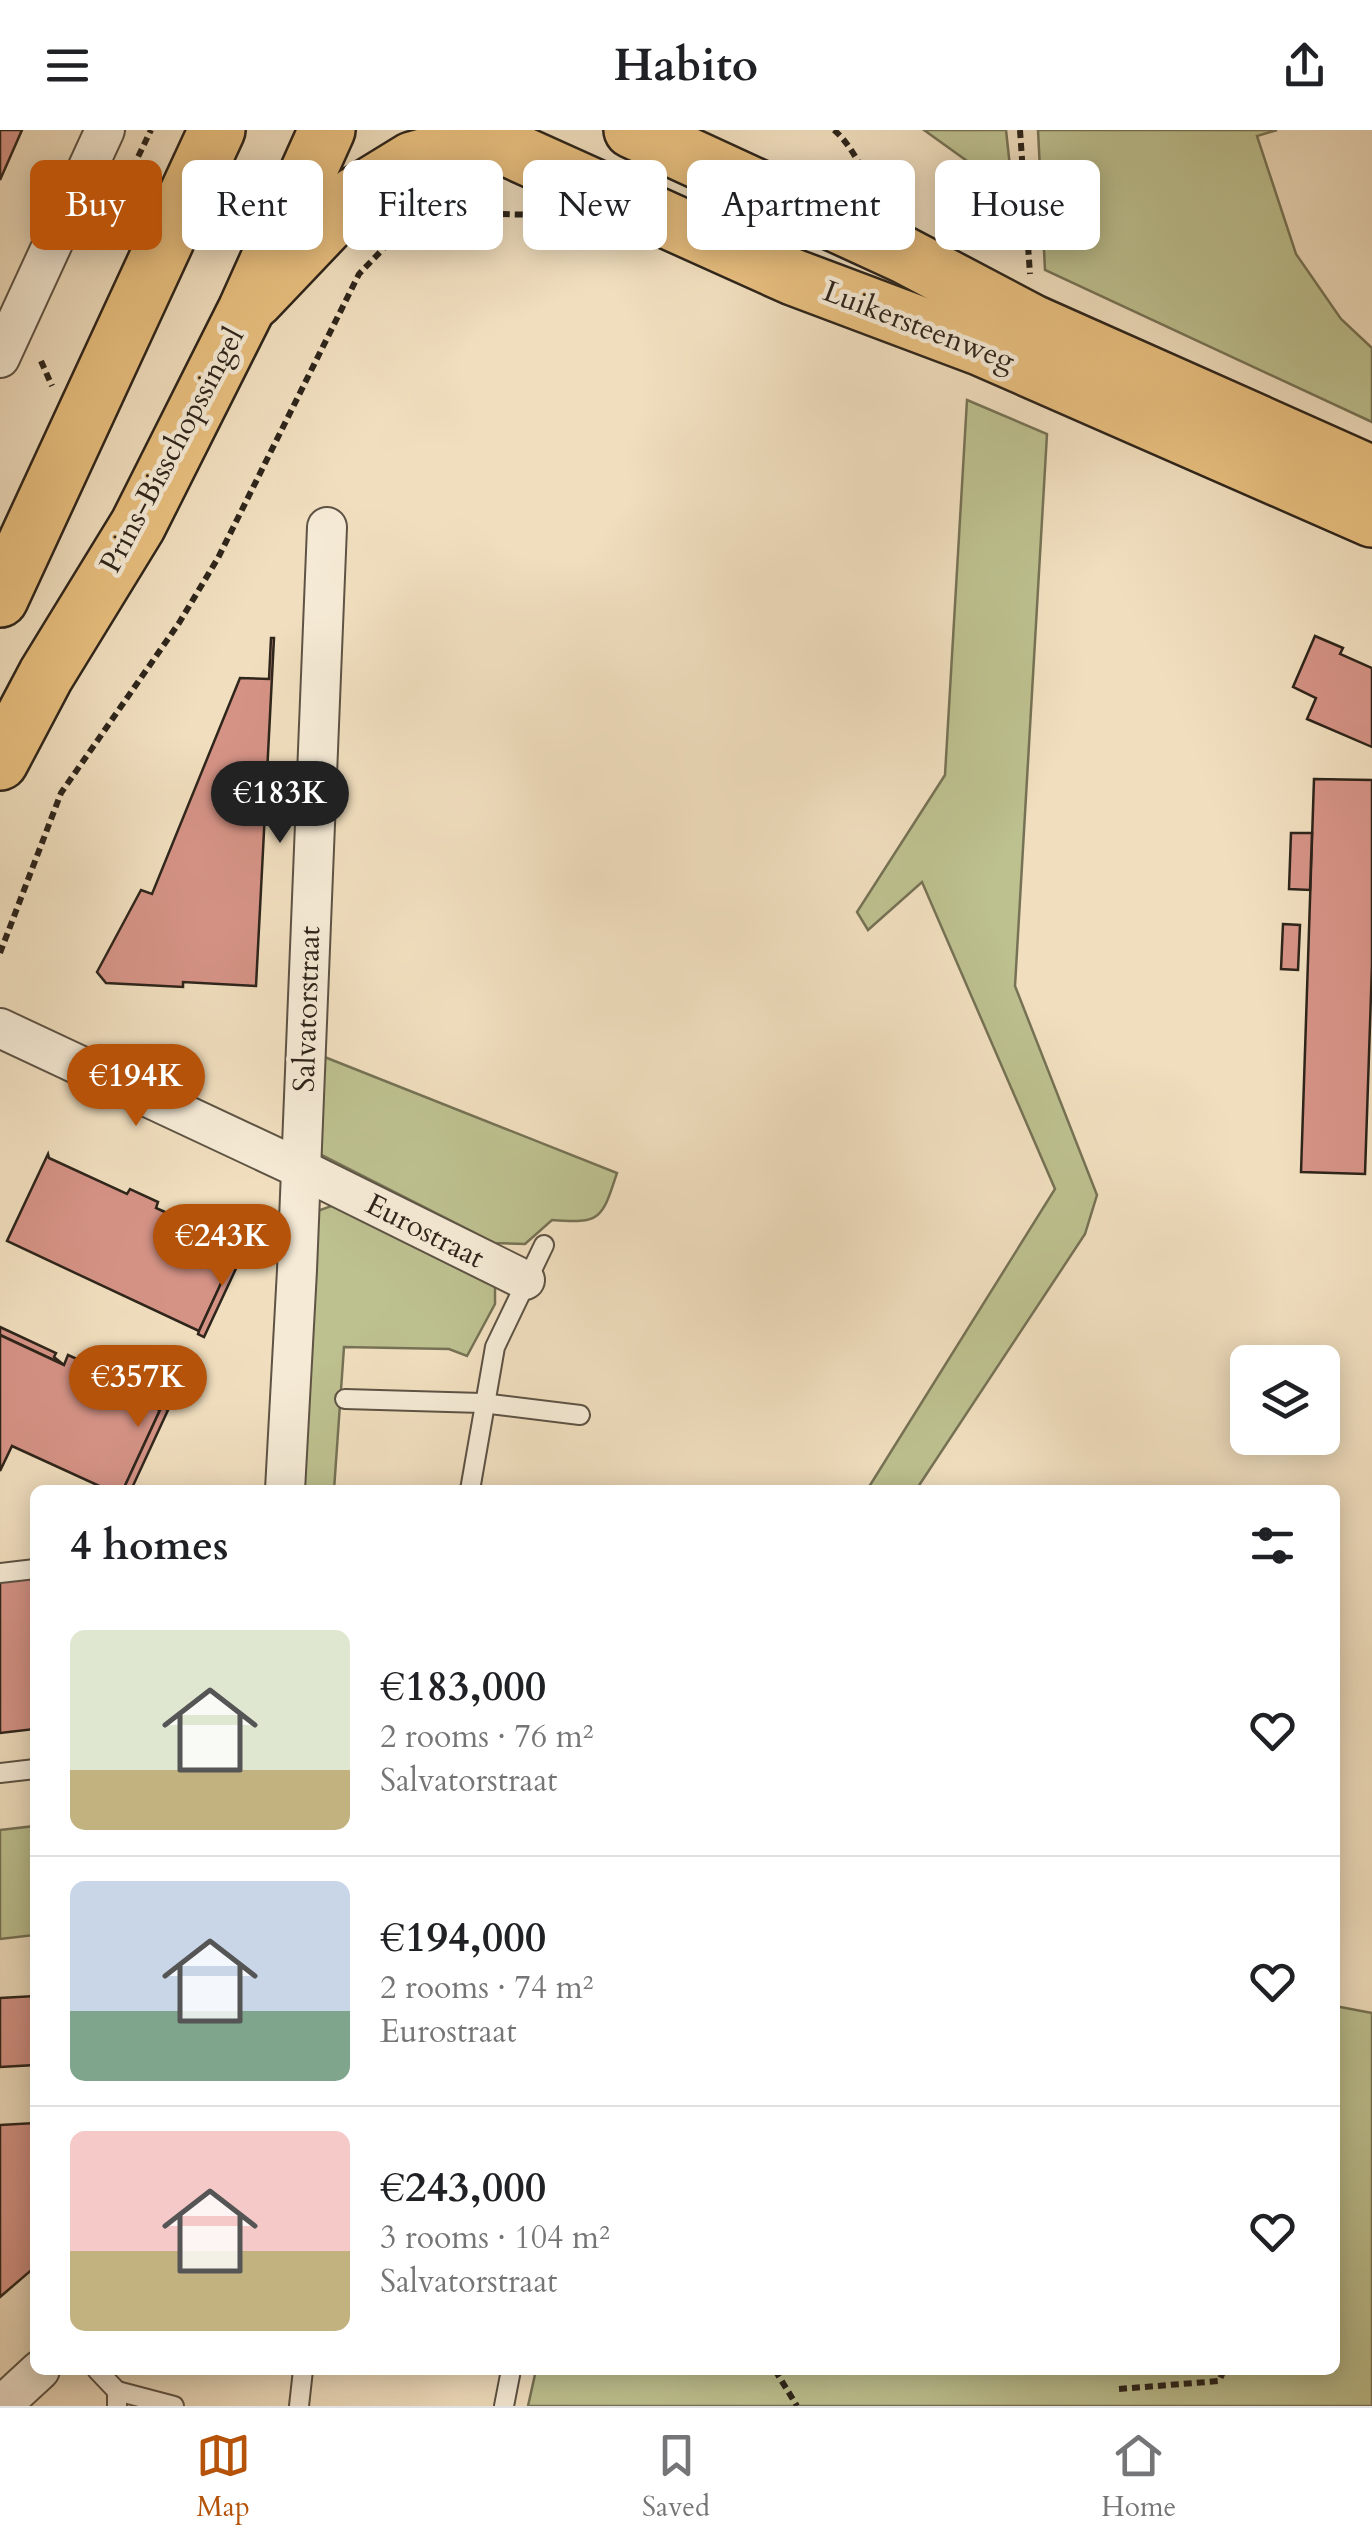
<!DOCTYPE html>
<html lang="en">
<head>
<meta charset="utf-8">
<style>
  :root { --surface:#fff; --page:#f2f2f2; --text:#202124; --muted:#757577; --line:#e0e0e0; --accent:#b45309 }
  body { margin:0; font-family:Cardo,serif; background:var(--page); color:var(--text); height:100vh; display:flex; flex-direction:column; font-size:38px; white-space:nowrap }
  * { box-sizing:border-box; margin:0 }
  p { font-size:32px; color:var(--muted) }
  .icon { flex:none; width:55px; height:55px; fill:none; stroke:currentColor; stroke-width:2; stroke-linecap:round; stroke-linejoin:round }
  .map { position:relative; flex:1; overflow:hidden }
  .side { position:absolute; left:30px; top:1355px; width:1310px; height:890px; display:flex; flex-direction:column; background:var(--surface); border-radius:15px; box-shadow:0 5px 25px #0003 }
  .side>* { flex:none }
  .guide { position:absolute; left:30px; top:30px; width:1312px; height:90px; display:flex; gap:20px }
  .buttons { position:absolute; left:1230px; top:1215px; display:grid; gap:20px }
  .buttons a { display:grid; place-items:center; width:110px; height:110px; border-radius:15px; background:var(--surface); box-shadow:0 5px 25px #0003; font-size:50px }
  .price { position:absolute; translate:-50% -85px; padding:0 22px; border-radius:35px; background:var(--accent); color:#fff; font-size:32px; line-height:65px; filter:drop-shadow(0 2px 5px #0008) }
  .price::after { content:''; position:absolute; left:50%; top:60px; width:30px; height:22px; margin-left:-15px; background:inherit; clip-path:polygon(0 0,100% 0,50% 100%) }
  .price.on { background:#222; color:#fff }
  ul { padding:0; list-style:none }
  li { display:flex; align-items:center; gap:30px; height:250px; padding:0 40px }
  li+li { border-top:2px solid var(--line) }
  li span { display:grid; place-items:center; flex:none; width:280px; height:200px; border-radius:15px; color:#555 }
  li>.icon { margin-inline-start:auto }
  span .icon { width:120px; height:120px; fill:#fffc; stroke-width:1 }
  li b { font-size:42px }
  h2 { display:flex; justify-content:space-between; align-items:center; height:120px; padding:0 40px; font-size:42px }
  .tag { padding:0 35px; border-radius:15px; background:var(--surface); box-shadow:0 5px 25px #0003; font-size:35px; line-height:90px }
  .tag.on { background:var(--accent); color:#fff }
  header { display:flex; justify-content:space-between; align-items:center; height:130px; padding:0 40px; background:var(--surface); font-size:45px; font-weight:800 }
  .tabs { display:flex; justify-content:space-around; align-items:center; height:140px; border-top:2px solid var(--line); background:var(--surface); font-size:28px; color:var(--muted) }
  .tabs a { display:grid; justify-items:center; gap:5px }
  .tabs .on { color:var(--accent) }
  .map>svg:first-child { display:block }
  .green { fill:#bdc08f; stroke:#767255; stroke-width:2.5 }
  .building { fill:#d59386; stroke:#2e251b; stroke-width:2.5 }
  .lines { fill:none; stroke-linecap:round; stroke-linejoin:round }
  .service-casing { stroke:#5e5344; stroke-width:22 }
  .minor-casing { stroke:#5e5344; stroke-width:42 }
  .primary-casing { stroke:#2e251b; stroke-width:60 }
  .trunk-casing { stroke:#2e251b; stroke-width:60 }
  .path { stroke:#2e251b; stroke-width:6; stroke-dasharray:8 5; stroke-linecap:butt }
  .service { stroke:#f5ead5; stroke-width:18 }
  .minor { stroke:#f5ead5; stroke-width:38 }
  .primary { stroke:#e8bf7f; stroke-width:55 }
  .trunk { stroke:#e8bf7f; stroke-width:55 }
  .labels { text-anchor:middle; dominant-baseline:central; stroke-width:9; stroke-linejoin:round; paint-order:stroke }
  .street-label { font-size:30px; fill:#2e251b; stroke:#f5ead5 }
</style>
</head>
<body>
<header><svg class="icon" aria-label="menu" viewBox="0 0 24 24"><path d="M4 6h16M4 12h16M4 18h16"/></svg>Habito<svg class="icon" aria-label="share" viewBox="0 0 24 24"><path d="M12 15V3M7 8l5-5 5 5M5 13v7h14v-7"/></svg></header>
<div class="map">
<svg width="1372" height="2276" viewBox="0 0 1372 2276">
  <rect width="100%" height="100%" fill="#f0debe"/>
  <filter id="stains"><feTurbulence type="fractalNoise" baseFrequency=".002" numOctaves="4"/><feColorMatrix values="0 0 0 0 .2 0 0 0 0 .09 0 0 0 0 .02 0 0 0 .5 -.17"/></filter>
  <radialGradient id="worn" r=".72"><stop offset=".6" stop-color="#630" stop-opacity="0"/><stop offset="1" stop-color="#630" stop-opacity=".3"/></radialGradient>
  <g class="green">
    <polygon points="924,0 1006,0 1013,64"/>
    <polygon points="1038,0 1277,0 1257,6 1296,124 1341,189 1372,218 1372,292 1045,140"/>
    <polygon points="967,270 1047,304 1015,856 1097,1065 1085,1104 916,1360 867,1360 1055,1059 922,752 868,800 857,782 945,645"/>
    <path d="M 322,926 L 617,1043 C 602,1089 601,1094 552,1090 L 525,1114 L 495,1113 L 316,1022 Z"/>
    <polygon points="334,1075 495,1156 495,1174 467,1226 449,1219 344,1217 334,1360 297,1360 310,1091 320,1080"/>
    <polygon points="35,1696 35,1805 0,1809 0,1700"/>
    <polygon points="1335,1876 1372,1883 1372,2276 528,2276 536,2240 1335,2240"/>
  </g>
  <g class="building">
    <polygon points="0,0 22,0 0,50"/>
    <polygon points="972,59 994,70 984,93 962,83"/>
    <polygon points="1315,506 1343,518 1340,524 1372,538 1372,617 1307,589 1316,568 1293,557"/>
    <polygon points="271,508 274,508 256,856 183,852 183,857 106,853 97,842 141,760 152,764 240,548 269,549"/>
    <polygon points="1314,649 1372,650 1372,835 1365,1044 1301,1042"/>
    <polygon points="1291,703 1312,703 1310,760 1289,759"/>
    <polygon points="1283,794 1300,795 1298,840 1281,839"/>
    <polygon points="48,1024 49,1028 127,1064 130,1059 158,1072 156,1078 239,1115 199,1201 7,1111"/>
    <polygon points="240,1112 247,1115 204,1207 198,1204 199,1201"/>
    <polygon points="0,1197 56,1223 54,1227 64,1235 0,1205"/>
    <polygon points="0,1205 64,1235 68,1225 84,1232 79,1242 160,1280 123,1360 108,1360 12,1316 0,1341"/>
    <polygon points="81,1239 168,1280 131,1360 123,1360 160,1280 79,1242"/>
    <polygon points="35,1446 35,1599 0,1603 0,1450"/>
    <polygon points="35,1866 35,1935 0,1937 0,1868"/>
    <polygon points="35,1993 35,2137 0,2167 0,1995"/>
  </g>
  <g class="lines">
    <g class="service-casing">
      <g id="service">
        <polyline points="345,1269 482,1273 580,1285"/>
        <polyline points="470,1360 495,1217 544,1115"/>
        <polyline points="0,1443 35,1439"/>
        <polyline points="0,1643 35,1639"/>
        <polyline points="97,2240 117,2261 117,2276"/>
        <polyline points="117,2261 174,2276"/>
        <polyline points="299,2276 303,2240"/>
        <polyline points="504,2276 511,2240"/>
      </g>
    </g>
    <g class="minor-casing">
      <g id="minor">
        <polyline points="0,228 105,0"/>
        <polyline points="0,898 301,1039 525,1150"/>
        <polyline points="285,1360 297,1140 327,397"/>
        <polyline points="1,2276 40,2240"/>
      </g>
    </g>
    <g class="primary-casing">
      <g id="primary">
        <polyline points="467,0 793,147 982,218 1372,389"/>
        <polyline points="632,0 904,125 1033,193 1372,344"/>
        <polyline points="255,170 355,65 412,30 486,9"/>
      </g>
    </g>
    <g class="trunk-casing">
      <g id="trunk">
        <polyline points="0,469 217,0"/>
        <polyline points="0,632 46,545 138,395 246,180 327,0"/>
      </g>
    </g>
    <g class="path">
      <path d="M 834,0 C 854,17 861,42 879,62"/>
      <polyline points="1020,0 1030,144"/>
      <polyline points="110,85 151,0"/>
      <polyline points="41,231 52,256"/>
      <polyline points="0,823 61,663 179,493 218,428 359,144 405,96 454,83 539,85"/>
      <polyline points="775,2240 797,2276"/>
      <polyline points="1119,2259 1219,2251 1224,2240"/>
    </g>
    <use href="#service" class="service"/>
    <use href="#minor" class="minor"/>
    <use href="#primary" class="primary"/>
    <use href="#trunk" class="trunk"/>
  </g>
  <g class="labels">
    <g class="street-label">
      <text transform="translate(919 196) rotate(21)">Luikersteenweg</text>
      <text transform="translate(172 320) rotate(-62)">Prins-Bisschopssingel</text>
      <text transform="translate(307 879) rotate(-88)">Salvatorstraat</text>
      <text transform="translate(425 1101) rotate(27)">Eurostraat</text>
    </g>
  </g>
  <rect width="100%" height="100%" filter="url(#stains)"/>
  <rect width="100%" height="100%" fill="url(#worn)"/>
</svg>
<div class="buttons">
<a><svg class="icon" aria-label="layers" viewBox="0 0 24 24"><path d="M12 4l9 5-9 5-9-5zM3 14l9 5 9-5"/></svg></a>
</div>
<b class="price on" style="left:280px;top:716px">€183K</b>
<b class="price" style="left:136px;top:999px">€194K</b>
<b class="price" style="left:222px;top:1159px">€243K</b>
<b class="price" style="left:138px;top:1300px">€357K</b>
<div class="guide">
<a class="tag on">Buy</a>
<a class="tag">Rent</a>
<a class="tag">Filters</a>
<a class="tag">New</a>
<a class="tag">Apartment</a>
<a class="tag">House</a>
</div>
<section class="side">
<h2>4 homes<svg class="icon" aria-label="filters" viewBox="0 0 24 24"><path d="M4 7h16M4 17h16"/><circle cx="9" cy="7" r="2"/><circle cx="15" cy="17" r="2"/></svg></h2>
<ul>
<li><span style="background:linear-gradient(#dfe7d0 70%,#c2b280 0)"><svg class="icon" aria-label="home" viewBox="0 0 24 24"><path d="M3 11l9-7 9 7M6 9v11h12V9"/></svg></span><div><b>€183,000</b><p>2 rooms · 76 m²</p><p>Salvatorstraat</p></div><svg class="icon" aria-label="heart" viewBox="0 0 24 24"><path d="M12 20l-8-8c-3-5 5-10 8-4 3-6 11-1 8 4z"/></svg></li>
<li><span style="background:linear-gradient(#c9d6e8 65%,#7fa58c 0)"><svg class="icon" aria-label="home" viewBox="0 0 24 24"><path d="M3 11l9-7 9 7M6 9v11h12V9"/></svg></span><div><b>€194,000</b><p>2 rooms · 74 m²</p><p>Eurostraat</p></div><svg class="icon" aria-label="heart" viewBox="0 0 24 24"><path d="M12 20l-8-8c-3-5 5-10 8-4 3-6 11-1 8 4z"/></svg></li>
<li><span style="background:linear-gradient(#f6c9c9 60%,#c2b280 0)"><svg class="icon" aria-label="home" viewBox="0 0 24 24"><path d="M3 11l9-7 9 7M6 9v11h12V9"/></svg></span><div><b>€243,000</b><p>3 rooms · 104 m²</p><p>Salvatorstraat</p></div><svg class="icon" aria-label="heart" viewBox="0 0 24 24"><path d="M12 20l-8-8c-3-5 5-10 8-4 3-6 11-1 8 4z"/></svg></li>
</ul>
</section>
</div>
<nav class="tabs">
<a class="on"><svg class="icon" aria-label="map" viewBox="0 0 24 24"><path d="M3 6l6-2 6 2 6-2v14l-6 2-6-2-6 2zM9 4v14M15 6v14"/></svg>Map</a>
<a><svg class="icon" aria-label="saved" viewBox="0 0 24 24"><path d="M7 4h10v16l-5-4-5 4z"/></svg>Saved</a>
<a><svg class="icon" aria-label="home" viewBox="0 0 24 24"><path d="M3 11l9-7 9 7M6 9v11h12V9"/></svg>Home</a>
</nav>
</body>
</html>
